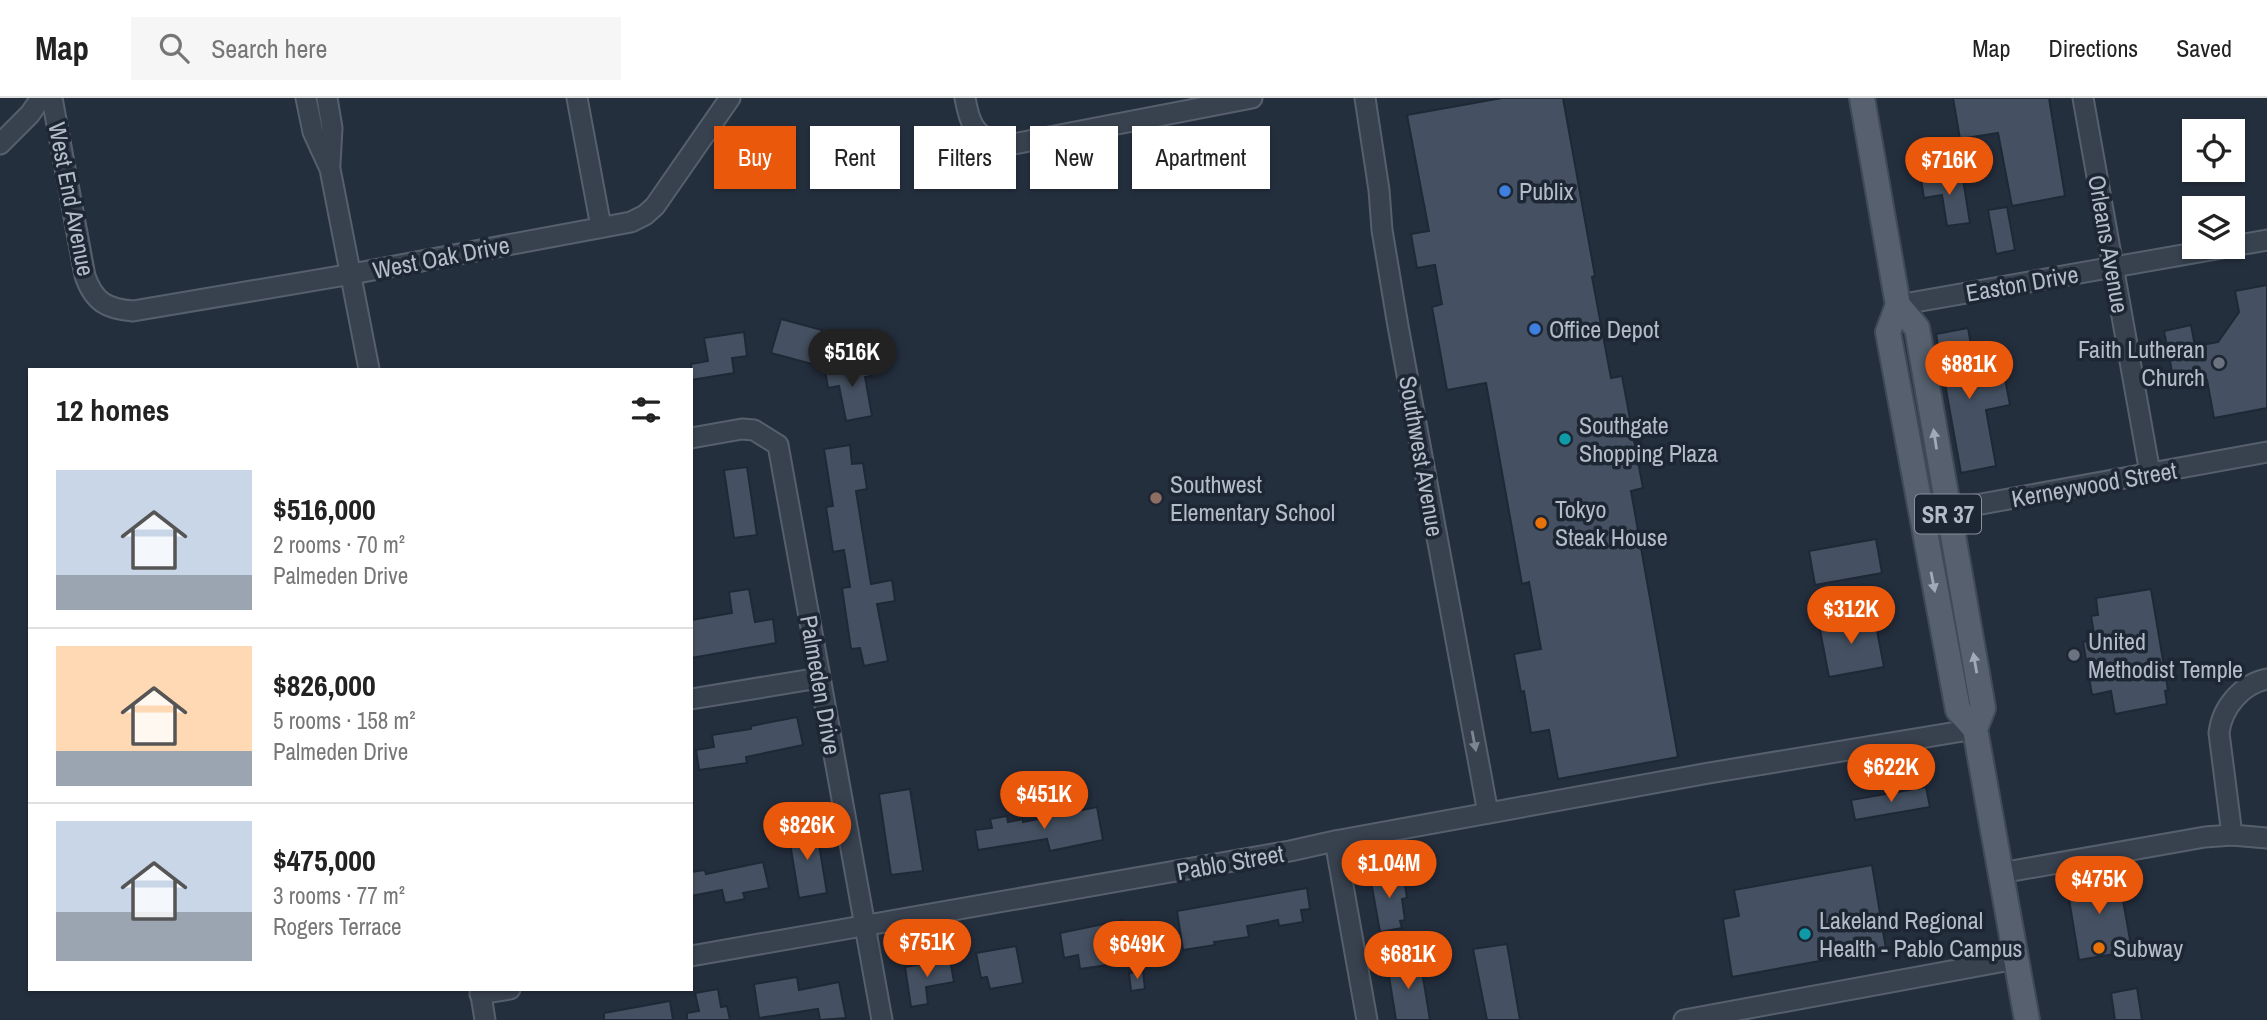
<!DOCTYPE html>
<html lang="en">
<head>
<meta charset="utf-8">
<style>
  :root { --surface:#fff; --page:#f6f6f6; --text:#222; --muted:#767676; --line:#e0e0e0; --accent:#ea580c }
  body { margin:0; font-family:"Archivo Narrow",sans-serif; background:var(--page); color:var(--text); height:100vh; display:flex; flex-direction:column; font-size:26px; white-space:nowrap }
  * { box-sizing:border-box; margin:0 }
  p { font-size:23px; color:var(--muted) }
  .icon { flex:none; width:38px; height:38px; fill:none; stroke:currentColor; stroke-width:2; stroke-linecap:round; stroke-linejoin:round }
  .map { position:relative; flex:1; overflow:hidden }
  .drawer { position:absolute; left:28px; top:270px; width:665px; height:623px; display:flex; flex-direction:column; background:var(--surface); border-radius:0px; box-shadow:0 2px 5px #0004 }
  .drawer>* { flex:none }
  .guide { position:absolute; left:714px; top:28px; width:665px; height:63px; display:flex; gap:14px }
  .tools { position:absolute; left:2182px; top:21px; display:grid; gap:14px }
  .tools a { display:grid; place-items:center; width:63px; height:63px; border-radius:0px; background:var(--surface); box-shadow:0 2px 5px #0004; font-size:35px }
  .price { position:absolute; translate:-50% -60px; padding:0 16px; border-radius:24px; background:var(--accent); color:#fff; font-size:23px; line-height:46px; filter:drop-shadow(0 2px 4px #0008) }
  .price::after { content:''; position:absolute; left:50%; top:42px; width:21px; height:16px; margin-left:-10px; background:inherit; clip-path:polygon(0 0,100% 0,50% 100%) }
  .price.on { background:#222; color:#fff }
  ul { padding:0; list-style:none }
  li { display:flex; align-items:center; gap:21px; height:175px; padding:0 28px }
  li+li { border-top:2px solid var(--line) }
  li span { display:grid; place-items:center; flex:none; width:196px; height:140px; border-radius:0px; color:#555 }
  li>.icon { margin-inline-start:auto }
  span .icon { width:84px; height:84px; fill:#fffc; stroke-width:1 }
  li b { font-size:30px }
  h2 { display:flex; justify-content:space-between; align-items:center; height:84px; padding:0 28px; font-size:30px }
  .chip { padding:0 24px; border-radius:0px; background:var(--surface); box-shadow:0 2px 5px #0004; font-size:24px; line-height:63px }
  .chip.on { background:var(--accent); color:#fff }
  header { display:flex; align-items:center; gap:42px; box-sizing:border-box; height:98px; padding:0 35px; background:var(--surface); border-bottom:2px solid var(--line) }
  header strong { font-size:33px }
  nav { display:flex; gap:38px; margin-inline-start:auto; font-size:24px }
  .search { width:490px; height:63px; background:var(--page); display:flex; align-items:center; gap:18px; box-sizing:border-box; padding:0 24px; border-radius:0px; color:var(--muted); font-size:26px }
  .map>svg:first-child { display:block }
  .building { fill:#455162; stroke:#1f2835; stroke-width:2 }
  .lines { fill:none; stroke-linecap:round; stroke-linejoin:round }
  .minor-casing { stroke:#565f6c; stroke-width:23 }
  .major-casing { stroke:#414a57; stroke-width:28 }
  .minor { stroke:#38414e; stroke-width:19 }
  .major { stroke:#56606e; stroke-width:24 }
  .oneway { fill:#a1aab7 }
  .oneway2 { fill:#7c8592 }
  .shop-dot { fill:#3f7fe0; stroke:#1d2633; stroke-width:2.5 }
  .worship-dot { fill:#6b7280; stroke:#1d2633; stroke-width:2.5 }
  .culture-dot { fill:#0f9aa8; stroke:#1d2633; stroke-width:2.5 }
  .education-dot { fill:#8d6e63; stroke:#1d2633; stroke-width:2.5 }
  .food-dot { fill:#e8710a; stroke:#1d2633; stroke-width:2.5 }
  .labels { text-anchor:middle; dominant-baseline:central; stroke-width:7; stroke-linejoin:round; paint-order:stroke }
  .shield { fill:#1d2633; stroke:#878f9c; stroke-width:2 }
  .shield-label { font-size:23px; font-weight:bold; fill:#b4bcc9 }
  .poi-label { font-size:24px; fill:#b4bcc9; stroke:#1d2633; text-anchor:start }
  .street-label { font-size:24px; fill:#b4bcc9; stroke:#1d2633 }
</style>
</head>
<body>
<header>
<strong>Map</strong>
<div class="search"><svg class="icon" aria-label="search" viewBox="0 0 24 24"><circle cx="10" cy="10" r="6"/><path d="M15 15l6 6"/></svg>Search here</div>
<nav><a>Map</a><a>Directions</a><a>Saved</a></nav>
</header>
<div class="map">
<svg width="2267" height="922" viewBox="0 0 2267 922">
  <rect width="100%" height="100%" fill="#242f3e"/>
  <g class="building">
    <polygon points="1502,0 1563,0 1595,178 1592,179 1611,280 1622,278 1643,390 1631,393 1678,659 1558,681 1549,632 1531,635 1524,593 1521,594 1514,556 1541,551 1529,484 1522,486 1486,285 1447,292 1432,209 1442,206 1435,167 1417,170 1411,136 1429,133 1407,17"/>
    <polygon points="1953,0 2049,0 2065,98 2012,108 1998,35 1960,41"/>
    <polygon points="1962,75 1970,125 1947,128 1942,97 1924,100 1921,81"/>
    <polygon points="2007,109 2015,152 1996,156 1988,112"/>
    <polygon points="2267,187 2267,310 2214,320 2207,282 2175,289 2164,233 2191,227 2195,248 2218,244 2239,214 2235,193"/>
    <polygon points="781,221 822,232 812,266 771,255"/>
    <polygon points="1968,230 1978,286 2005,281 2010,307 1986,312 1996,368 1961,375 1936,236"/>
    <polygon points="744,234 747,258 732,260 734,275 691,282 691,266 708,263 704,240"/>
    <polygon points="868,263 871,278 865,279 872,318 846,323 839,288 828,290 825,272"/>
    <polygon points="850,347 852,366 863,365 867,391 856,393 871,486 892,482 895,503 877,506 888,563 864,568 860,550 851,551 842,490 850,489 844,452 833,454 826,409 833,408 824,351"/>
    <polygon points="747,369 757,437 734,440 724,372"/>
    <polygon points="1876,441 1882,475 1815,487 1809,453"/>
    <polygon points="749,491 755,524 773,521 776,545 691,560 691,522 732,515 729,494"/>
    <polygon points="2151,491 2168,592 2165,593 2167,606 2115,616 2111,593 2092,597 2083,544 2095,542 2091,518 2098,517 2096,500"/>
    <polygon points="1874,517 1884,569 1829,579 1819,527"/>
    <polygon points="797,619 803,647 746,659 747,665 699,672 696,652 714,649 712,637 751,631 751,628"/>
    <polygon points="1926,689 1930,709 1855,722 1851,702"/>
    <polygon points="910,691 923,773 891,777 879,696"/>
    <polygon points="1097,709 1103,742 1050,753 1047,741 978,752 975,732 992,730 990,721 1007,718 1008,724 1023,721 1023,724"/>
    <polygon points="816,728 827,795 799,800 788,733"/>
    <polygon points="763,764 769,790 743,795 745,801 725,805 722,792 691,798 691,774 705,772 706,776"/>
    <polygon points="1872,767 1886,851 1732,879 1723,821 1739,818 1734,792"/>
    <polygon points="1403,773 1407,800 1402,801 1405,822 1400,823 1402,830 1380,834 1370,778"/>
    <polygon points="2118,774 2132,853 2079,862 2066,783"/>
    <polygon points="1307,790 1310,811 1301,812 1303,824 1279,828 1278,822 1247,828 1249,839 1214,844 1215,847 1183,852 1177,813"/>
    <polygon points="1123,822 1129,864 1080,871 1078,857 1064,860 1060,835"/>
    <polygon points="1507,846 1520,922 1487,922 1473,851"/>
    <polygon points="1016,848 1023,885 990,891 987,879 981,880 976,855"/>
    <polygon points="950,861 954,884 926,889 928,906 911,909 905,869"/>
    <polygon points="1420,861 1430,922 1396,922 1387,866"/>
    <polygon points="1143,873 1145,891 1131,893 1129,875"/>
    <polygon points="797,879 799,892 839,884 846,920 820,922 818,911 759,920 754,886"/>
    <polygon points="2137,890 2142,922 2115,922 2111,895"/>
    <polygon points="718,891 721,909 727,908 730,922 687,922 687,915 699,913 695,895"/>
    <polygon points="670,903 673,922 604,922 604,915"/>
  </g>
  <g class="lines">
    <g class="minor-casing">
      <g id="minor">
        <path d="M 52,0 L 85,178 C 94,204 107,211 133,213 L 352,176 L 631,124 L 645,117 L 655,108 L 730,0"/>
        <polyline points="306,0 313,34 330,71 369,271"/>
        <polyline points="327,0 332,30 330,66"/>
        <polyline points="577,0 601,129"/>
        <path d="M 965,0 C 970,28 974,34 998,49 L 1252,0"/>
        <polyline points="1365,0 1379,92 1382,132 1398,228 1488,715"/>
        <polyline points="2083,0 2150,375"/>
        <polyline points="0,46 30,16 41,0"/>
        <polyline points="958,67 984,40"/>
        <polyline points="2233,148 2267,142"/>
        <polyline points="1898,207 2228,149"/>
        <polyline points="691,340 742,331 754,332 778,347 882,922"/>
        <polyline points="1921,417 2267,354"/>
        <polyline points="691,601 819,580"/>
        <path d="M 2232,737 L 2219,635 C 2222,609 2242,586 2267,581"/>
        <polyline points="1335,743 1367,922"/>
        <polyline points="2001,775 2205,739 2232,737 2267,740"/>
        <polyline points="691,858 1290,753 1335,743 1709,675 1975,631"/>
        <polyline points="480,891 485,922"/>
        <polyline points="480,896 510,891"/>
        <polyline points="1684,922 2016,861"/>
      </g>
    </g>
    <g class="major-casing">
      <g id="major">
        <polyline points="1862,0 1898,207 1917,230 1983,610 1975,631 2027,922"/>
        <polyline points="1898,207 1888,234 1958,612 1975,631"/>
      </g>
    </g>
    <use href="#minor" class="minor"/>
    <use href="#major" class="major"/>
  </g>
  <defs><path id="oneway-solid" d="M-6-.8H1V-3.2L6.5 0L1 3.2V.8H-6Z" transform="scale(1.75)"/></defs>
  <g class="oneway">
    <use href="#oneway-solid" transform="translate(1935 341) rotate(-99)"/>
    <use href="#oneway-solid" transform="translate(1933 484) rotate(79)"/>
    <use href="#oneway-solid" transform="translate(1975 565) rotate(-100)"/>
  </g>
  <use class="oneway2" href="#oneway-solid" transform="translate(1474 643) rotate(79)"/>
  <g class="shop-dot">
    <circle cx="1505" cy="93" r="7"/>
    <circle cx="1535" cy="231" r="7"/>
  </g>
  <g class="worship-dot">
    <circle cx="2219" cy="265" r="7"/>
    <circle cx="2074" cy="557" r="7"/>
  </g>
  <g class="culture-dot">
    <circle cx="1565" cy="341" r="7"/>
    <circle cx="1805" cy="836" r="7"/>
  </g>
  <circle class="education-dot" cx="1156" cy="400" r="7"/>
  <g class="food-dot">
    <circle cx="1541" cy="425" r="7"/>
    <circle cx="2099" cy="850" r="7"/>
  </g>
  <g class="labels">
    <rect class="shield" x="1915" y="396.5" width="66" height="39" rx="5"/>
    <g class="shield-label">
      <text x="1948" y="416">SR 37</text>
    </g>
    <g class="poi-label">
      <text x="1519" y="93">Publix</text>
      <text x="1549" y="231">Office Depot</text>
      <text x="2205" y="251" text-anchor="end">Faith Lutheran<tspan x="2205" dy="28">Church</tspan></text>
      <text x="1579" y="327">Southgate<tspan x="1579" dy="28">Shopping Plaza</tspan></text>
      <text x="1170" y="386">Southwest<tspan x="1170" dy="28">Elementary School</tspan></text>
      <text x="1555" y="411">Tokyo<tspan x="1555" dy="28">Steak House</tspan></text>
      <text x="2088" y="543">United<tspan x="2088" dy="28">Methodist Temple</tspan></text>
      <text x="1819" y="822">Lakeland Regional<tspan x="1819" dy="28">Health - Pablo Campus</tspan></text>
      <text x="2113" y="850">Subway</text>
    </g>
    <g class="street-label">
      <text transform="translate(72 101) rotate(79)">West End Avenue</text>
      <text transform="translate(2109 146) rotate(80)">Orleans Avenue</text>
      <text transform="translate(441 159) rotate(-11)">West Oak Drive</text>
      <text transform="translate(2022 185) rotate(-10)">Easton Drive</text>
      <text transform="translate(1422 358) rotate(80)">Southwest Avenue</text>
      <text transform="translate(2094 386) rotate(-10)">Kerneywood Street</text>
      <text transform="translate(821 587) rotate(80)">Palmeden Drive</text>
      <text transform="translate(1230 764) rotate(-10)">Pablo Street</text>
    </g>
  </g>
</svg>
<div class="tools">
<a><svg class="icon" aria-label="locate" viewBox="0 0 24 24"><circle cx="12" cy="12" r="6"/><path d="M12 2v4M12 18v4M2 12h4M18 12h4"/></svg></a>
<a><svg class="icon" aria-label="layers" viewBox="0 0 24 24"><path d="M12 4l9 5-9 5-9-5zM3 14l9 5 9-5"/></svg></a>
</div>
<b class="price" style="left:1949px;top:99px">$716K</b>
<b class="price on" style="left:852px;top:291px">$516K</b>
<b class="price" style="left:1969px;top:303px">$881K</b>
<b class="price" style="left:1851px;top:548px">$312K</b>
<b class="price" style="left:1891px;top:706px">$622K</b>
<b class="price" style="left:1044px;top:733px">$451K</b>
<b class="price" style="left:807px;top:764px">$826K</b>
<b class="price" style="left:1389px;top:802px">$1.04M</b>
<b class="price" style="left:2099px;top:818px">$475K</b>
<b class="price" style="left:927px;top:881px">$751K</b>
<b class="price" style="left:1137px;top:883px">$649K</b>
<b class="price" style="left:1408px;top:893px">$681K</b>
<div class="guide">
<a class="chip on">Buy</a>
<a class="chip">Rent</a>
<a class="chip">Filters</a>
<a class="chip">New</a>
<a class="chip">Apartment</a>
</div>
<section class="drawer">
<h2>12 homes<svg class="icon" aria-label="filters" viewBox="0 0 24 24"><path d="M4 7h16M4 17h16"/><circle cx="9" cy="7" r="2"/><circle cx="15" cy="17" r="2"/></svg></h2>
<ul>
<li><span style="background:linear-gradient(#c9d6e8 75%,#9aa5b1 0)"><svg class="icon" aria-label="home" viewBox="0 0 24 24"><path d="M3 11l9-7 9 7M6 9v11h12V9"/></svg></span><div><b>$516,000</b><p>2 rooms · 70 m²</p><p>Palmeden Drive</p></div></li>
<li><span style="background:linear-gradient(#ffd9b3 75%,#9aa5b1 0)"><svg class="icon" aria-label="home" viewBox="0 0 24 24"><path d="M3 11l9-7 9 7M6 9v11h12V9"/></svg></span><div><b>$826,000</b><p>5 rooms · 158 m²</p><p>Palmeden Drive</p></div></li>
<li><span style="background:linear-gradient(#c9d6e8 65%,#9aa5b1 0)"><svg class="icon" aria-label="home" viewBox="0 0 24 24"><path d="M3 11l9-7 9 7M6 9v11h12V9"/></svg></span><div><b>$475,000</b><p>3 rooms · 77 m²</p><p>Rogers Terrace</p></div></li>
</ul>
</section>
</div>
</body>
</html>
